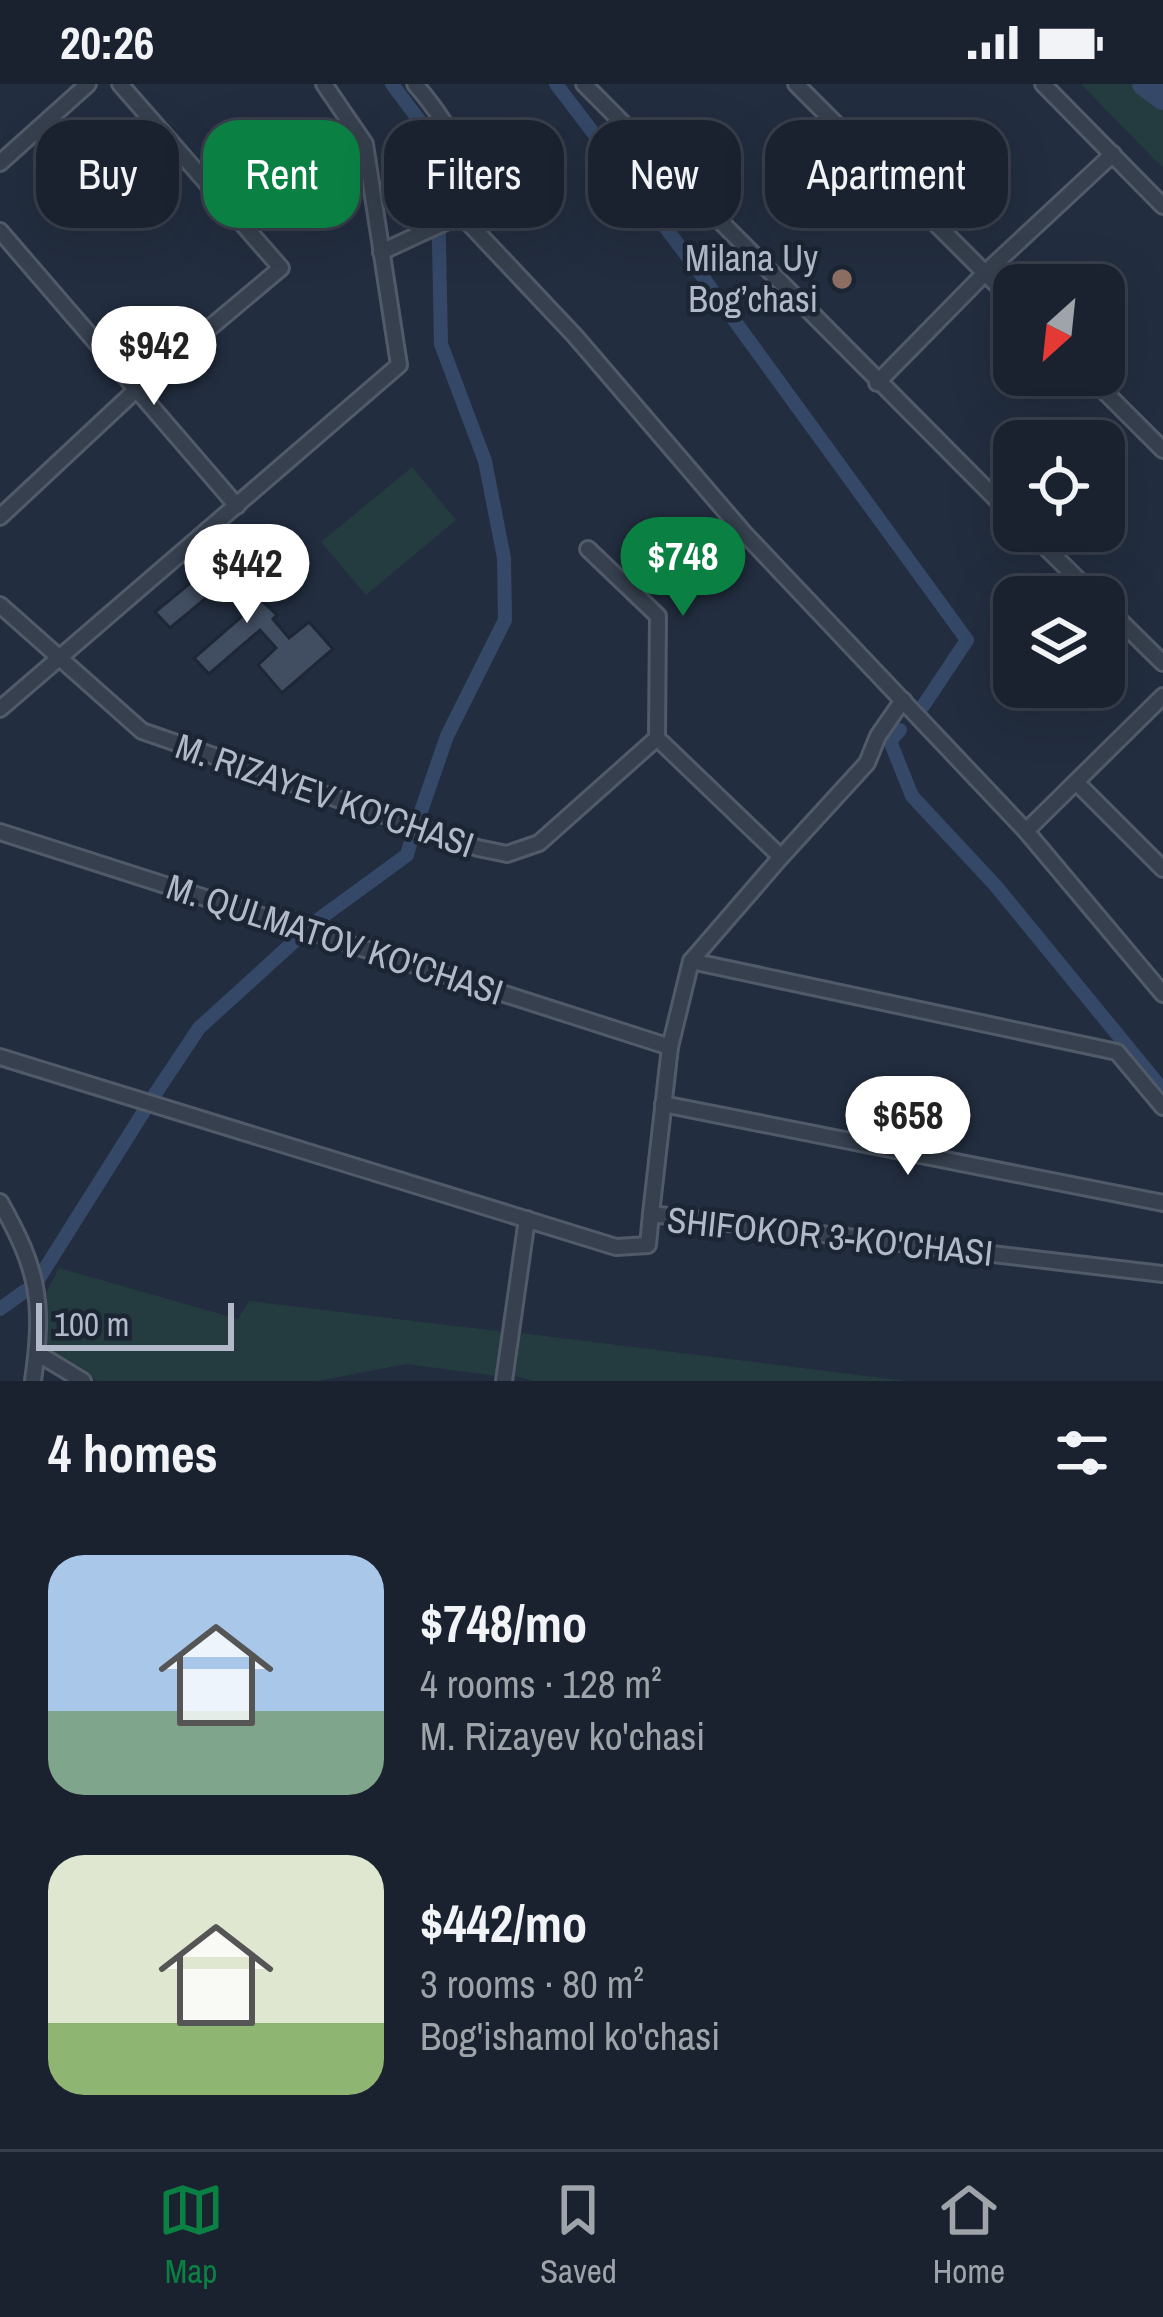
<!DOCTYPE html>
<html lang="en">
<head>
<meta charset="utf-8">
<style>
  :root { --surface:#1a222f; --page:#272f3b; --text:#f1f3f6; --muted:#9fa4aa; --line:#383f4b; --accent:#0b8043 }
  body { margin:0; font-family:"Archivo Narrow",sans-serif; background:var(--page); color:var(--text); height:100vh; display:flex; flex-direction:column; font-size:45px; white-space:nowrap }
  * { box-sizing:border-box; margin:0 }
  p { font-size:39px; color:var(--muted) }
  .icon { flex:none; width:66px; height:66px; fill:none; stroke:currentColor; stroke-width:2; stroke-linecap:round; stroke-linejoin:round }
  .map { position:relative; height:1297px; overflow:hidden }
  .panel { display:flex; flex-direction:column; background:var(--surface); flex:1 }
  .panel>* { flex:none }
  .banner { position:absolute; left:36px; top:36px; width:1092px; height:108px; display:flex; gap:24px }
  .needle { width:78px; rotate:207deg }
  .fabs { position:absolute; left:993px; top:180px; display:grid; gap:24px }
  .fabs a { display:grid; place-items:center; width:132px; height:132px; border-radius:24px; background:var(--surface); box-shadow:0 12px 48px #0002,0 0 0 3px var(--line); font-size:60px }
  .scale { position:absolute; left:36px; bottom:30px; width:198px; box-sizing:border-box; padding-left:12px; border:6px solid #b2baca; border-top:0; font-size:33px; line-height:42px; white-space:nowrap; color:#b2baca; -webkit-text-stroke:9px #1b2533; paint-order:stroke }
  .price { position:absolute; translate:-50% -102px; padding:0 27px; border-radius:42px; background:#fff; color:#222; font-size:39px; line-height:78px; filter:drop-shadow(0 3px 6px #0008) }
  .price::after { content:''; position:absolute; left:50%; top:72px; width:36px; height:27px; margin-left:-18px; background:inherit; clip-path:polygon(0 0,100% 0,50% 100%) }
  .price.current { background:var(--accent); color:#fff }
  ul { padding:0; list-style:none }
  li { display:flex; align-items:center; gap:36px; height:300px; padding:0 48px }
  li span { display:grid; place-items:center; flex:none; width:336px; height:240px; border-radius:36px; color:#555 }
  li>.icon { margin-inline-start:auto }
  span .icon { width:144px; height:144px; fill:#fffc; stroke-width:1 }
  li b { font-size:51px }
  h2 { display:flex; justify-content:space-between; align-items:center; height:144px; padding:0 48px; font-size:51px }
  .pill { padding:0 42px; border-radius:36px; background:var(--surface); box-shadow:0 12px 48px #0002,0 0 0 3px var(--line); font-size:42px; line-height:108px }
  .pill.current { background:var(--accent); color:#fff }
  .status { display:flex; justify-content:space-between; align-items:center; height:84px; padding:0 60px; background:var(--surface); direction:ltr }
  .status svg { height:33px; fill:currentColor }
  .tabs { display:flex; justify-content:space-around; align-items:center; height:168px; border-top:3px solid var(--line); background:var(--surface); font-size:33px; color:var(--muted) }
  .tabs a { display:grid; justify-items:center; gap:6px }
  .tabs .current { color:var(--accent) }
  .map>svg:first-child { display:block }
  .green { fill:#243c40 }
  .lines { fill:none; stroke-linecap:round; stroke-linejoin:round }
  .canal { stroke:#354867; stroke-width:14 }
  .river { stroke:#354867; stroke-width:24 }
  .building { fill:#414d61; stroke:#1d2735; stroke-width:3 }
  .minor-casing { stroke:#515a69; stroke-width:20 }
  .minor { stroke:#36404e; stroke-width:14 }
  .education-dot { fill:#8d6e63; stroke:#1b2533; stroke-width:4.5 }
  .labels { text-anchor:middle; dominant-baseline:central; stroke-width:9; stroke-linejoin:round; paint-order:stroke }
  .poi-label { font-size:36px; fill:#b2baca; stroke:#1b2533; text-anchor:end }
  .street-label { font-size:36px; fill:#b2baca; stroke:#1b2533 }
</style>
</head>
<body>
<div class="status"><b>20:26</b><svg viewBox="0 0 49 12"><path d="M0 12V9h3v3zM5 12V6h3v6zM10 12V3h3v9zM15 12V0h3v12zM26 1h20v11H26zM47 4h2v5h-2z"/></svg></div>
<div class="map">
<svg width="1163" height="1297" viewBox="0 0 1163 1297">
  <rect width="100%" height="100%" fill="#222d3f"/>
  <g class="green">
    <polygon points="1081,0 1163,0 1163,83 1156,77"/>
    <polygon points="412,383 456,436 366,511 321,458"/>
    <polygon points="59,1184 238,1235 249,1217 505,1248 497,1292 407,1280 317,1297 97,1297 57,1275 47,1260 47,1207"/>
    <polygon points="521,1249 906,1297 535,1297 515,1292"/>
  </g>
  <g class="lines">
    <g class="canal">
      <polyline points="392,0 437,60 441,260 485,377 504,474 505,536 447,652 419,733"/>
      <polyline points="556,0 697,185 967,556 923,622"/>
      <polyline points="900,646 890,657 912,712 995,801 1163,1006"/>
      <polyline points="315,838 407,771 412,753"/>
      <polyline points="155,1010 199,944 298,854"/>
      <polyline points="36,1199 146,1024"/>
      <polyline points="0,1225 25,1207"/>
    </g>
    <polyline class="river" points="1144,0 1163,14"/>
  </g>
  <polygon class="building" points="218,464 238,486 234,490 277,531 273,535 289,554 309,538 333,565 282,609 258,581 276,564 260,546 209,590 194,574 247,528 222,501 170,544 155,528 211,482 205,476"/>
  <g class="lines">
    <g class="minor-casing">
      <g id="minor">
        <polyline points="584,0 1014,433"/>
        <polyline points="796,0 1014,218"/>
        <polyline points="1043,0 1163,122"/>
        <polyline points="0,79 88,0"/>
        <polyline points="461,131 575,252 744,449 1026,747 1163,910"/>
        <polyline points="0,147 237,422"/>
        <path d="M 381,168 L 461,131 C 470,74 451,42 415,0"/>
        <polyline points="1088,291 1163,366"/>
        <polyline points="877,299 985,189 1113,70"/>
        <polyline points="0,433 137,305 281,184 120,0"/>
        <polyline points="1029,447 1096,513"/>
        <polyline points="588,465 658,532 657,654"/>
        <polyline points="0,521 142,647 478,764 507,770 539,759 657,654 781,773 691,877 670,963 651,1130"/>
        <polyline points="1104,521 1163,579"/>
        <polyline points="0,625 399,281 365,60 324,0"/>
        <polyline points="1076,698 1163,785"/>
        <polyline points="1026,747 1163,612"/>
        <polyline points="0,748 670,963"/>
        <polyline points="781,773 867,679 878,652 903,616"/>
        <polyline points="691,877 1117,968 1163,1023"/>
        <polyline points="0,973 616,1163 648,1161 651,1130 1163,1190"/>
        <polyline points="663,1020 1163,1119"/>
        <path d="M 0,1118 C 39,1187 44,1218 33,1297"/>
        <polyline points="37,1269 83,1297"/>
        <polyline points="504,1297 527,1135"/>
      </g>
    </g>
    <use href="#minor" class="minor"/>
  </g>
  <circle class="education-dot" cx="842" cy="195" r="12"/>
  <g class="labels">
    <g class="poi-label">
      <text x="818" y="174">Milana Uy<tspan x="818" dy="41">Bog’chasi</tspan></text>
    </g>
    <g class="street-label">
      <text transform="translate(325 711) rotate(19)">M. RIZAYEV KO'CHASI</text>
      <text transform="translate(335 855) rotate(18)">M. QULMATOV KO'CHASI</text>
      <text transform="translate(830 1152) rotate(6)">SHIFOKOR 3-KO'CHASI</text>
    </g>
  </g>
</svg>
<div class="fabs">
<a><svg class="needle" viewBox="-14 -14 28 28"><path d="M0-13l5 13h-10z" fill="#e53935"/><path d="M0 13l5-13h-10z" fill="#9fa4aa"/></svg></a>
<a><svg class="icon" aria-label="locate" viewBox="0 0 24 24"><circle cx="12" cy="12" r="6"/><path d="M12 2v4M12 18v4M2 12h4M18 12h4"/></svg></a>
<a><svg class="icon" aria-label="layers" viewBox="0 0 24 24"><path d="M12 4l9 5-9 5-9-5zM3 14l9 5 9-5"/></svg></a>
</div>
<div class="scale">100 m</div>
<b class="price" style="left:154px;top:324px">$942</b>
<b class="price current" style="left:683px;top:535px">$748</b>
<b class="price" style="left:247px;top:542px">$442</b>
<b class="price" style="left:908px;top:1094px">$658</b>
<div class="banner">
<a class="pill">Buy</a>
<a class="pill current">Rent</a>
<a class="pill">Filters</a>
<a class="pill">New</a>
<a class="pill">Apartment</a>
</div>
</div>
<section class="panel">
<h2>4 homes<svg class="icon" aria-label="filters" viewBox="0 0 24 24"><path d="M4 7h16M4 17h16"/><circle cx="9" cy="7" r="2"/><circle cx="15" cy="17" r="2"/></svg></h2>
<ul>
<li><span style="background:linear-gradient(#a9c7e8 65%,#7fa58c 0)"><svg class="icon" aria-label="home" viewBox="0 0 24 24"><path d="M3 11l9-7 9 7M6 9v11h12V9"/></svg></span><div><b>$748/mo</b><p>4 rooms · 128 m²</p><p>M. Rizayev ko'chasi</p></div></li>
<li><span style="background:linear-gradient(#dfe7d0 70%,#8fb573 0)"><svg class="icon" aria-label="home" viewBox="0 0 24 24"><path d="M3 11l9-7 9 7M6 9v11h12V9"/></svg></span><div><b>$442/mo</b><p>3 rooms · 80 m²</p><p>Bog'ishamol ko'chasi</p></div></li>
</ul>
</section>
<nav class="tabs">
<a class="current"><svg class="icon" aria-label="map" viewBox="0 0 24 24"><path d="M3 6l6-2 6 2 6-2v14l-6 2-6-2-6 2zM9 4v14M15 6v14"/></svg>Map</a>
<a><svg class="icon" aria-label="saved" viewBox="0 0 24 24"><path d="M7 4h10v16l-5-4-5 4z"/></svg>Saved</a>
<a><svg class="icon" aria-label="home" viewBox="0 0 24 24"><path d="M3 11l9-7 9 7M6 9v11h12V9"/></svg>Home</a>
</nav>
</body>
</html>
